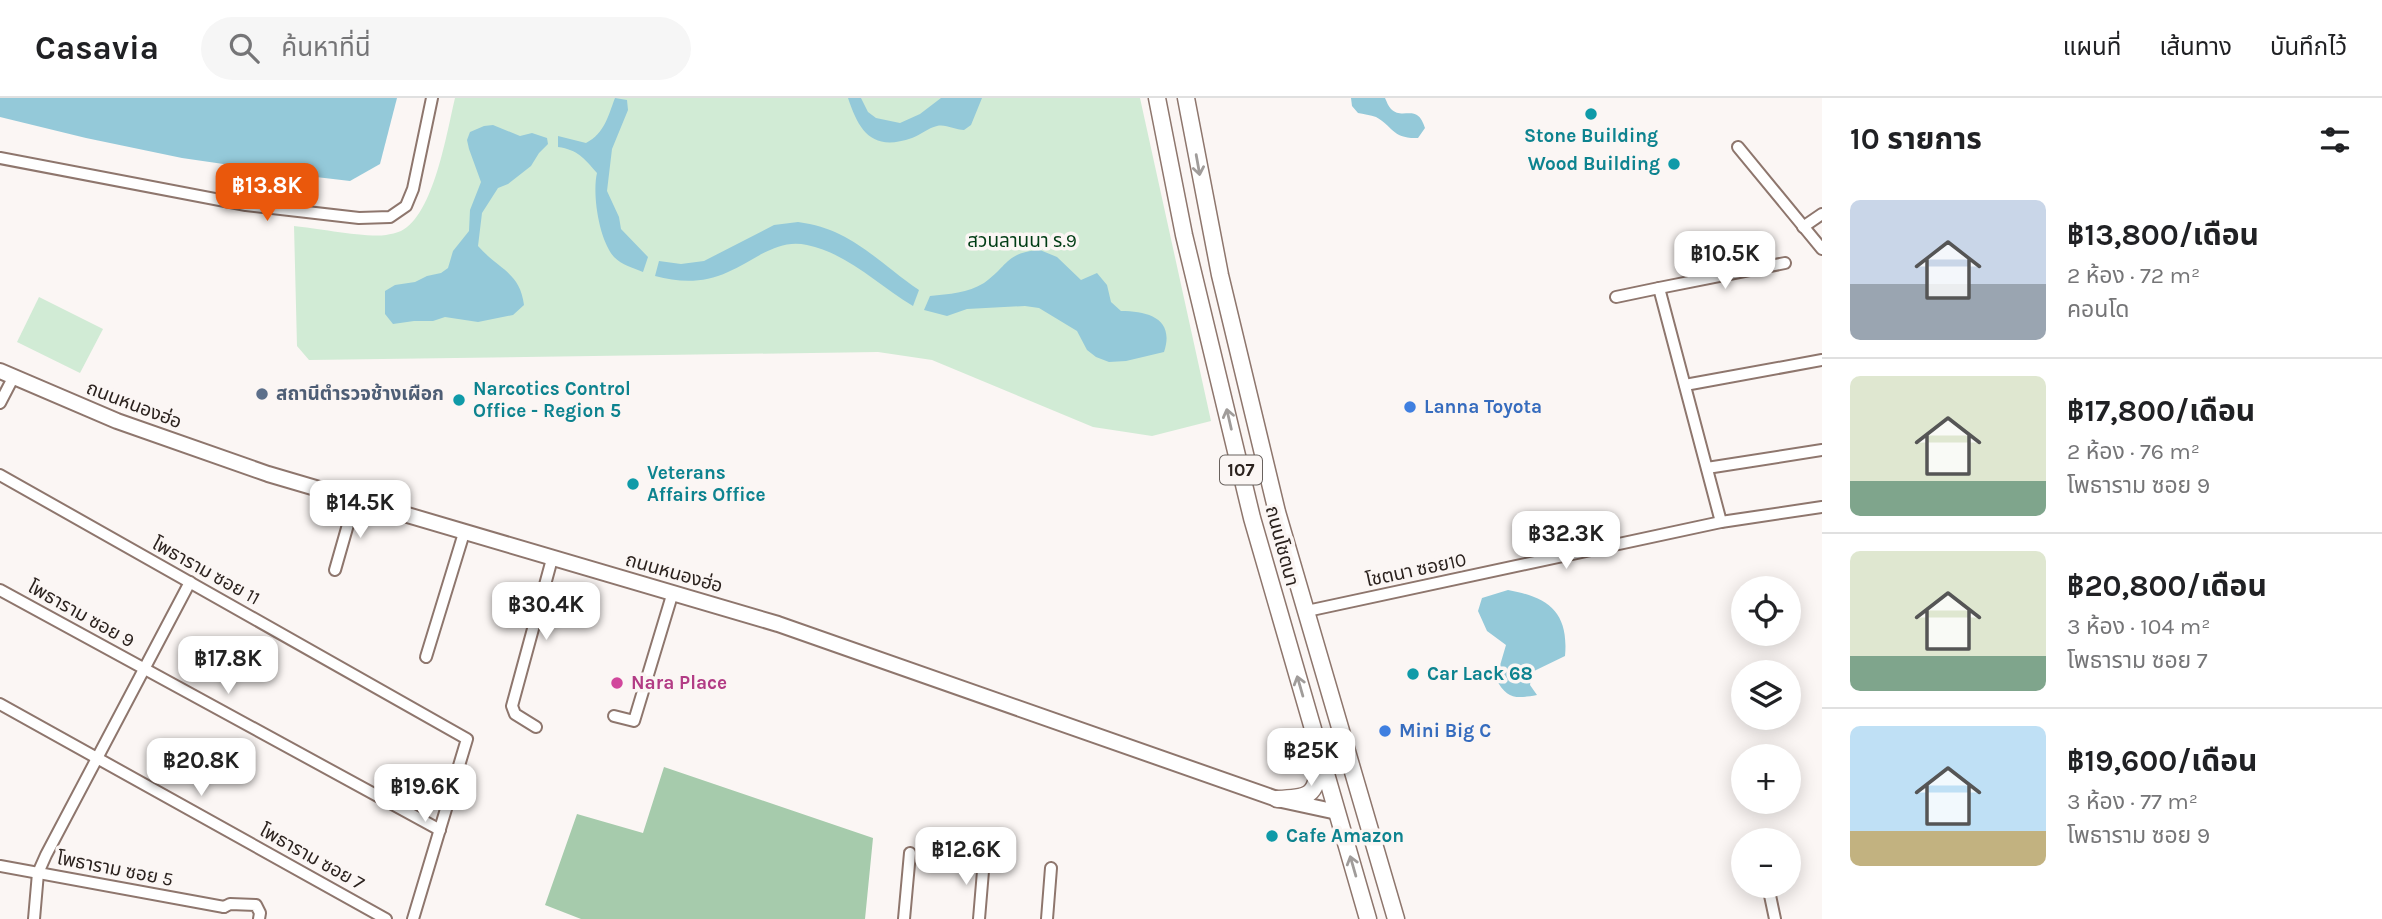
<!DOCTYPE html>
<html lang="th">
<head>
<meta charset="utf-8">
<style>
  :root { --surface:#fff; --page:#f6f6f6; --text:#202124; --muted:#757577; --line:#e0e0e0; --accent:#ea580c }
  body { margin:0; font-family:Karla,"Noto Sans Thai",sans-serif; background:var(--page); color:var(--text); height:100vh; display:flex; flex-direction:column; font-size:26px; white-space:nowrap }
  * { box-sizing:border-box; margin:0 }
  p { font-size:23px; color:var(--muted) }
  .icon { flex:none; width:38px; height:38px; fill:none; stroke:currentColor; stroke-width:2; stroke-linecap:round; stroke-linejoin:round }
  .map { position:relative; flex:1; overflow:hidden }
  .details { display:flex; flex-direction:column; background:var(--surface); width:560px }
  .details>* { flex:none }
  .buttons { position:absolute; left:1731px; top:478px; display:grid; gap:14px }
  .buttons a { display:grid; place-items:center; width:70px; height:70px; border-radius:50%; background:var(--surface); box-shadow:0 4px 18px #0003; font-size:35px }
  .price { position:absolute; translate:-50% -60px; padding:0 16px; border-radius:14px; background:#fff; color:#222; font-size:23px; line-height:46px; filter:drop-shadow(0 2px 4px #0008) }
  .price::after { content:''; position:absolute; left:50%; top:42px; width:21px; height:16px; margin-left:-10px; background:inherit; clip-path:polygon(0 0,100% 0,50% 100%) }
  .price.selected { background:var(--accent); color:#fff }
  ul { padding:0; list-style:none }
  li { display:flex; align-items:center; gap:21px; height:175px; padding:0 28px }
  li+li { border-top:2px solid var(--line) }
  li span { display:grid; place-items:center; flex:none; width:196px; height:140px; border-radius:10px; color:#555 }
  li>.icon { margin-inline-start:auto }
  span .icon { width:84px; height:84px; fill:#fffc; stroke-width:1 }
  li b { font-size:30px }
  h2 { display:flex; justify-content:space-between; align-items:center; height:84px; padding:0 28px; font-size:30px }
  header { display:flex; align-items:center; gap:42px; box-sizing:border-box; height:98px; padding:0 35px; background:var(--surface); border-bottom:2px solid var(--line) }
  header strong { font-size:33px }
  nav { display:flex; gap:38px; margin-inline-start:auto; font-size:24px }
  .search { width:490px; height:63px; background:var(--page); display:flex; align-items:center; gap:18px; box-sizing:border-box; padding:0 24px; border-radius:38px; color:var(--muted); font-size:26px }
  main { display:flex; flex:1; min-height:0 }
  .map>svg:first-child { display:block }
  .green { fill:#d1ebd5 }
  .forest { fill:#a6cbac }
  .water { fill:#94c9d9 }
  .lines { fill:none; stroke-linecap:round; stroke-linejoin:round }
  .street-casing { stroke:#8e766d; stroke-width:14 }
  .secondary-casing { stroke:#8e766d; stroke-width:18 }
  .primary-casing { stroke:#8e766d; stroke-width:19 }
  .street { stroke:#fff; stroke-width:10 }
  .secondary { stroke:#fff; stroke-width:14 }
  .primary { stroke:#fff; stroke-width:16 }
  .oneway { stroke:#a09c9a }
  .culture-dot { fill:#0f9aa8; stroke:#fbf6f4; stroke-width:2.5 }
  .service-dot { fill:#5c6f8a; stroke:#fbf6f4; stroke-width:2.5 }
  .shop-dot { fill:#3f7fe0; stroke:#fbf6f4; stroke-width:2.5 }
  .hotel-dot { fill:#d1479c; stroke:#fbf6f4; stroke-width:2.5 }
  .labels { text-anchor:middle; dominant-baseline:central; stroke-width:7; stroke-linejoin:round; paint-order:stroke }
  .shield { fill:#fbf6f4; stroke:#69625e; stroke-width:2 }
  .shield-label { font-size:18px; font-weight:bold; fill:#2b221e }
  .culture-label { font-size:19px; font-weight:bold; fill:#0d838f; stroke:#fbf6f4; text-anchor:start }
  .park-label { font-size:19px; fill:#003c14; stroke:#fbf6f4 }
  .service-label { font-size:19px; font-weight:bold; fill:#4e5e75; stroke:#fbf6f4; text-anchor:start }
  .street-label { font-size:19px; fill:#2b221e; stroke:#fbf6f4 }
  .shop-label { font-size:19px; font-weight:bold; fill:#366cbe; stroke:#fbf6f4; text-anchor:start }
  .hotel-label { font-size:19px; font-weight:bold; fill:#b23c85; stroke:#fbf6f4; text-anchor:start }
</style>
</head>
<body>
<header>
<strong>Casavia</strong>
<div class="search"><svg class="icon" aria-label="search" viewBox="0 0 24 24"><circle cx="10" cy="10" r="6"/><path d="M15 15l6 6"/></svg>ค้นหาที่นี่</div>
<nav><a>แผนที่</a><a>เส้นทาง</a><a>บันทึกไว้</a></nav>
</header>
<main>
<div class="map">
<svg width="1822" height="821" viewBox="0 0 1822 821">
  <rect width="100%" height="100%" fill="#fbf6f4"/>
  <g class="green">
    <path d="M 455,0 L 1140,0 L 1211,323 L 1152,338 L 1093,329 L 932,262 L 878,254 L 309,262 L 297,248 L 294,128 C 316,130 366,140 386,137 C 390,136 397,135 401,133 C 434,117 447,33 455,0 Z"/>
    <polygon points="39,199 103,231 80,275 17,244"/>
  </g>
  <polygon class="forest" points="664,669 873,740 865,821 581,821 545,807 577,716 643,735"/>
  <g class="water">
    <polygon points="0,0 397,0 380,66 350,83 299,77 182,60 86,40 0,19"/>
    <path d="M 615,0 L 627,2 L 628,12 L 612,51 L 607,93 L 619,119 L 621,131 L 648,159 L 643,174 C 633,170 622,167 614,159 C 599,142 592,96 597,75 C 584,60 578,52 558,49 L 558,38 L 586,45 C 605,35 608,18 615,0 Z"/>
    <path d="M 848,0 L 861,0 L 868,14 L 876,20 L 900,25 L 920,16 L 941,0 L 982,0 L 971,27 L 964,32 C 955,32 946,26 937,28 C 928,30 920,37 912,40 C 872,54 859,33 848,0 Z"/>
    <path d="M 1351,0 L 1385,0 C 1387,4 1388,8 1391,11 C 1403,23 1417,4 1425,30 L 1418,40 C 1392,41 1393,28 1376,19 C 1371,17 1363,16 1358,15 L 1352,8 Z"/>
    <path d="M 493,27 L 520,38 L 532,35 L 547,40 L 548,46 L 539,55 L 531,68 L 508,86 L 498,90 L 482,115 L 478,148 C 498,171 520,174 524,207 L 513,217 L 478,224 L 445,219 L 433,223 L 414,223 L 393,226 L 385,216 L 385,193 L 395,187 L 415,184 L 427,178 L 441,175 L 448,170 L 453,153 L 469,133 L 470,112 L 481,84 L 469,51 L 467,42 L 470,34 L 484,28 Z"/>
    <path d="M 798,124 C 852,131 876,163 919,192 L 913,208 C 878,187 847,155 807,147 C 777,140 754,163 728,174 C 704,185 681,185 655,178 L 659,163 L 681,166 L 704,163 L 774,127 Z"/>
    <path d="M 1040,152 L 1057,159 L 1081,182 L 1097,175 L 1107,187 L 1111,204 L 1121,213 C 1149,213 1175,221 1164,254 L 1126,263 L 1109,264 L 1096,259 L 1087,252 L 1077,233 L 1039,210 L 1025,208 L 967,211 L 947,218 L 924,212 L 930,198 C 949,196 968,195 984,185 C 1008,168 1006,154 1040,152 Z"/>
    <path d="M 1508,492 C 1548,499 1569,514 1565,558 L 1532,574 L 1530,587 L 1537,597 C 1515,601 1507,601 1496,581 L 1506,547 L 1487,533 L 1478,513 L 1482,500 Z"/>
  </g>
  <g class="lines">
    <g class="street-casing">
      <g id="street">
        <polyline points="1738,49 1822,151"/>
        <polyline points="0,60 246,107 359,120 390,119 406,108 413,91 432,0"/>
        <polyline points="1803,129 1822,116"/>
        <polyline points="1659,190 1785,165"/>
        <polyline points="1616,199 1659,190 1721,424"/>
        <polyline points="1685,287 1822,262"/>
        <polyline points="0,305 13,280"/>
        <polyline points="1707,370 1822,352"/>
        <polyline points="0,377 467,641 413,821"/>
        <polyline points="335,472 355,402"/>
        <polyline points="0,492 440,732"/>
        <polyline points="1307,513 1721,424 1822,409"/>
        <polyline points="426,559 464,435"/>
        <polyline points="0,606 386,821"/>
        <polyline points="614,618 634,623 673,494"/>
        <polyline points="536,629 515,616 512,608 552,461"/>
        <polyline points="0,768 224,809"/>
        <polyline points="1768,788 1775,821"/>
        <polyline points="224,809 230,806 256,807 260,815 259,821"/>
        <polyline points="34,821 38,775 46,757 190,484"/>
        <polyline points="904,821 910,755"/>
        <polyline points="979,821 984,761"/>
        <polyline points="1047,821 1051,770"/>
      </g>
    </g>
    <g class="secondary-casing">
      <polyline id="secondary" points="0,273 117,323 268,376 778,526 1277,701 1337,714"/>
    </g>
    <g class="primary-casing">
      <g id="primary">
        <polyline points="1157,0 1184,137 1252,420 1368,821"/>
        <polyline points="1186,0 1220,177 1277,414 1396,821"/>
        <path d="M 1277,701 C 1307,700 1318,699 1318,665"/>
      </g>
    </g>
    <use href="#street" class="street"/>
    <use href="#secondary" class="secondary"/>
    <use href="#primary" class="primary"/>
  </g>
  <defs><path id="oneway-shaft" d="M-6 0H5M1.5-3L5.5 0L1.5 3" fill="none" stroke-width="1.6" stroke-linecap="round" stroke-linejoin="round" transform="scale(1.75)"/></defs>
  <g class="oneway">
    <use href="#oneway-shaft" transform="translate(1198 67) rotate(80)"/>
    <use href="#oneway-shaft" transform="translate(1229 321) rotate(-103)"/>
    <use href="#oneway-shaft" transform="translate(1300 588) rotate(-106)"/>
    <use href="#oneway-shaft" transform="translate(1353 768) rotate(-106)"/>
  </g>
  <g class="culture-dot">
    <circle cx="1591" cy="16" r="7"/>
    <circle cx="1674" cy="66" r="7"/>
    <circle cx="459" cy="302" r="7"/>
    <circle cx="633" cy="386" r="7"/>
    <circle cx="1413" cy="576" r="7"/>
    <circle cx="1272" cy="738" r="7"/>
  </g>
  <circle class="service-dot" cx="262" cy="296" r="7"/>
  <g class="shop-dot">
    <circle cx="1410" cy="309" r="7"/>
    <circle cx="1385" cy="633" r="7"/>
  </g>
  <circle class="hotel-dot" cx="617" cy="585" r="7"/>
  <g class="labels">
    <rect class="shield" x="1220" y="357.5" width="42" height="29" rx="5"/>
    <g class="shield-label">
      <text x="1241" y="372">107</text>
    </g>
    <g class="culture-label">
      <text x="1591" y="38" text-anchor="middle">Stone Building</text>
      <text x="1660" y="66" text-anchor="end">Wood Building</text>
      <text x="473" y="291">Narcotics Control<tspan x="473" dy="22">Office - Region 5</tspan></text>
      <text x="647" y="375">Veterans<tspan x="647" dy="22">Affairs Office</tspan></text>
      <text x="1427" y="576">Car Lack 68</text>
      <text x="1286" y="738">Cafe Amazon</text>
    </g>
    <g class="park-label">
      <text x="1022" y="143">สวนลานนา ร.9</text>
    </g>
    <g class="service-label">
      <text x="276" y="296">สถานีตำรวจช้างเผือก</text>
    </g>
    <g class="street-label">
      <text transform="translate(134 307) rotate(21)">ถนนหนองฮ่อ</text>
      <text transform="translate(1282 448) rotate(75)">ถนนโชตนา</text>
      <text transform="translate(1416 472) rotate(-12)">โชตนา ซอย10</text>
      <text transform="translate(206 473) rotate(29)">โพธาราม ซอย 11</text>
      <text transform="translate(674 475) rotate(16)">ถนนหนองฮ่อ</text>
      <text transform="translate(81 516) rotate(29)">โพธาราม ซอย 9</text>
      <text transform="translate(312 759) rotate(29)">โพธาราม ซอย 7</text>
      <text transform="translate(115 771) rotate(11)">โพธาราม ซอย 5</text>
    </g>
    <g class="shop-label">
      <text x="1424" y="309">Lanna Toyota</text>
      <text x="1399" y="633">Mini Big C</text>
    </g>
    <g class="hotel-label">
      <text x="631" y="585">Nara Place</text>
    </g>
  </g>
</svg>
<div class="buttons">
<a><svg class="icon" aria-label="locate" viewBox="0 0 24 24"><circle cx="12" cy="12" r="6"/><path d="M12 2v4M12 18v4M2 12h4M18 12h4"/></svg></a>
<a><svg class="icon" aria-label="layers" viewBox="0 0 24 24"><path d="M12 4l9 5-9 5-9-5zM3 14l9 5 9-5"/></svg></a>
<a>+</a>
<a>−</a>
</div>
<b class="price selected" style="left:267px;top:125px">฿13.8K</b>
<b class="price" style="left:1725px;top:193px">฿10.5K</b>
<b class="price" style="left:360px;top:442px">฿14.5K</b>
<b class="price" style="left:1566px;top:473px">฿32.3K</b>
<b class="price" style="left:546px;top:544px">฿30.4K</b>
<b class="price" style="left:228px;top:598px">฿17.8K</b>
<b class="price" style="left:1311px;top:690px">฿25K</b>
<b class="price" style="left:201px;top:700px">฿20.8K</b>
<b class="price" style="left:425px;top:726px">฿19.6K</b>
<b class="price" style="left:966px;top:789px">฿12.6K</b>
</div>
<section class="details">
<h2>10 รายการ<svg class="icon" aria-label="filters" viewBox="0 0 24 24"><path d="M4 7h16M4 17h16"/><circle cx="9" cy="7" r="2"/><circle cx="15" cy="17" r="2"/></svg></h2>
<ul>
<li><span style="background:linear-gradient(#c9d6e8 60%,#9aa5b1 0)"><svg class="icon" aria-label="home" viewBox="0 0 24 24"><path d="M3 11l9-7 9 7M6 9v11h12V9"/></svg></span><div><b>฿13,800/เดือน</b><p>2 ห้อง · 72 m²</p><p>คอนโด</p></div></li>
<li><span style="background:linear-gradient(#dfe7d0 75%,#7fa58c 0)"><svg class="icon" aria-label="home" viewBox="0 0 24 24"><path d="M3 11l9-7 9 7M6 9v11h12V9"/></svg></span><div><b>฿17,800/เดือน</b><p>2 ห้อง · 76 m²</p><p>โพธาราม ซอย 9</p></div></li>
<li><span style="background:linear-gradient(#dfe7d0 75%,#7fa58c 0)"><svg class="icon" aria-label="home" viewBox="0 0 24 24"><path d="M3 11l9-7 9 7M6 9v11h12V9"/></svg></span><div><b>฿20,800/เดือน</b><p>3 ห้อง · 104 m²</p><p>โพธาราม ซอย 7</p></div></li>
<li><span style="background:linear-gradient(#bfe0f5 75%,#c2b280 0)"><svg class="icon" aria-label="home" viewBox="0 0 24 24"><path d="M3 11l9-7 9 7M6 9v11h12V9"/></svg></span><div><b>฿19,600/เดือน</b><p>3 ห้อง · 77 m²</p><p>โพธาราม ซอย 9</p></div></li>
</ul>
</section>
</main>
</body>
</html>
